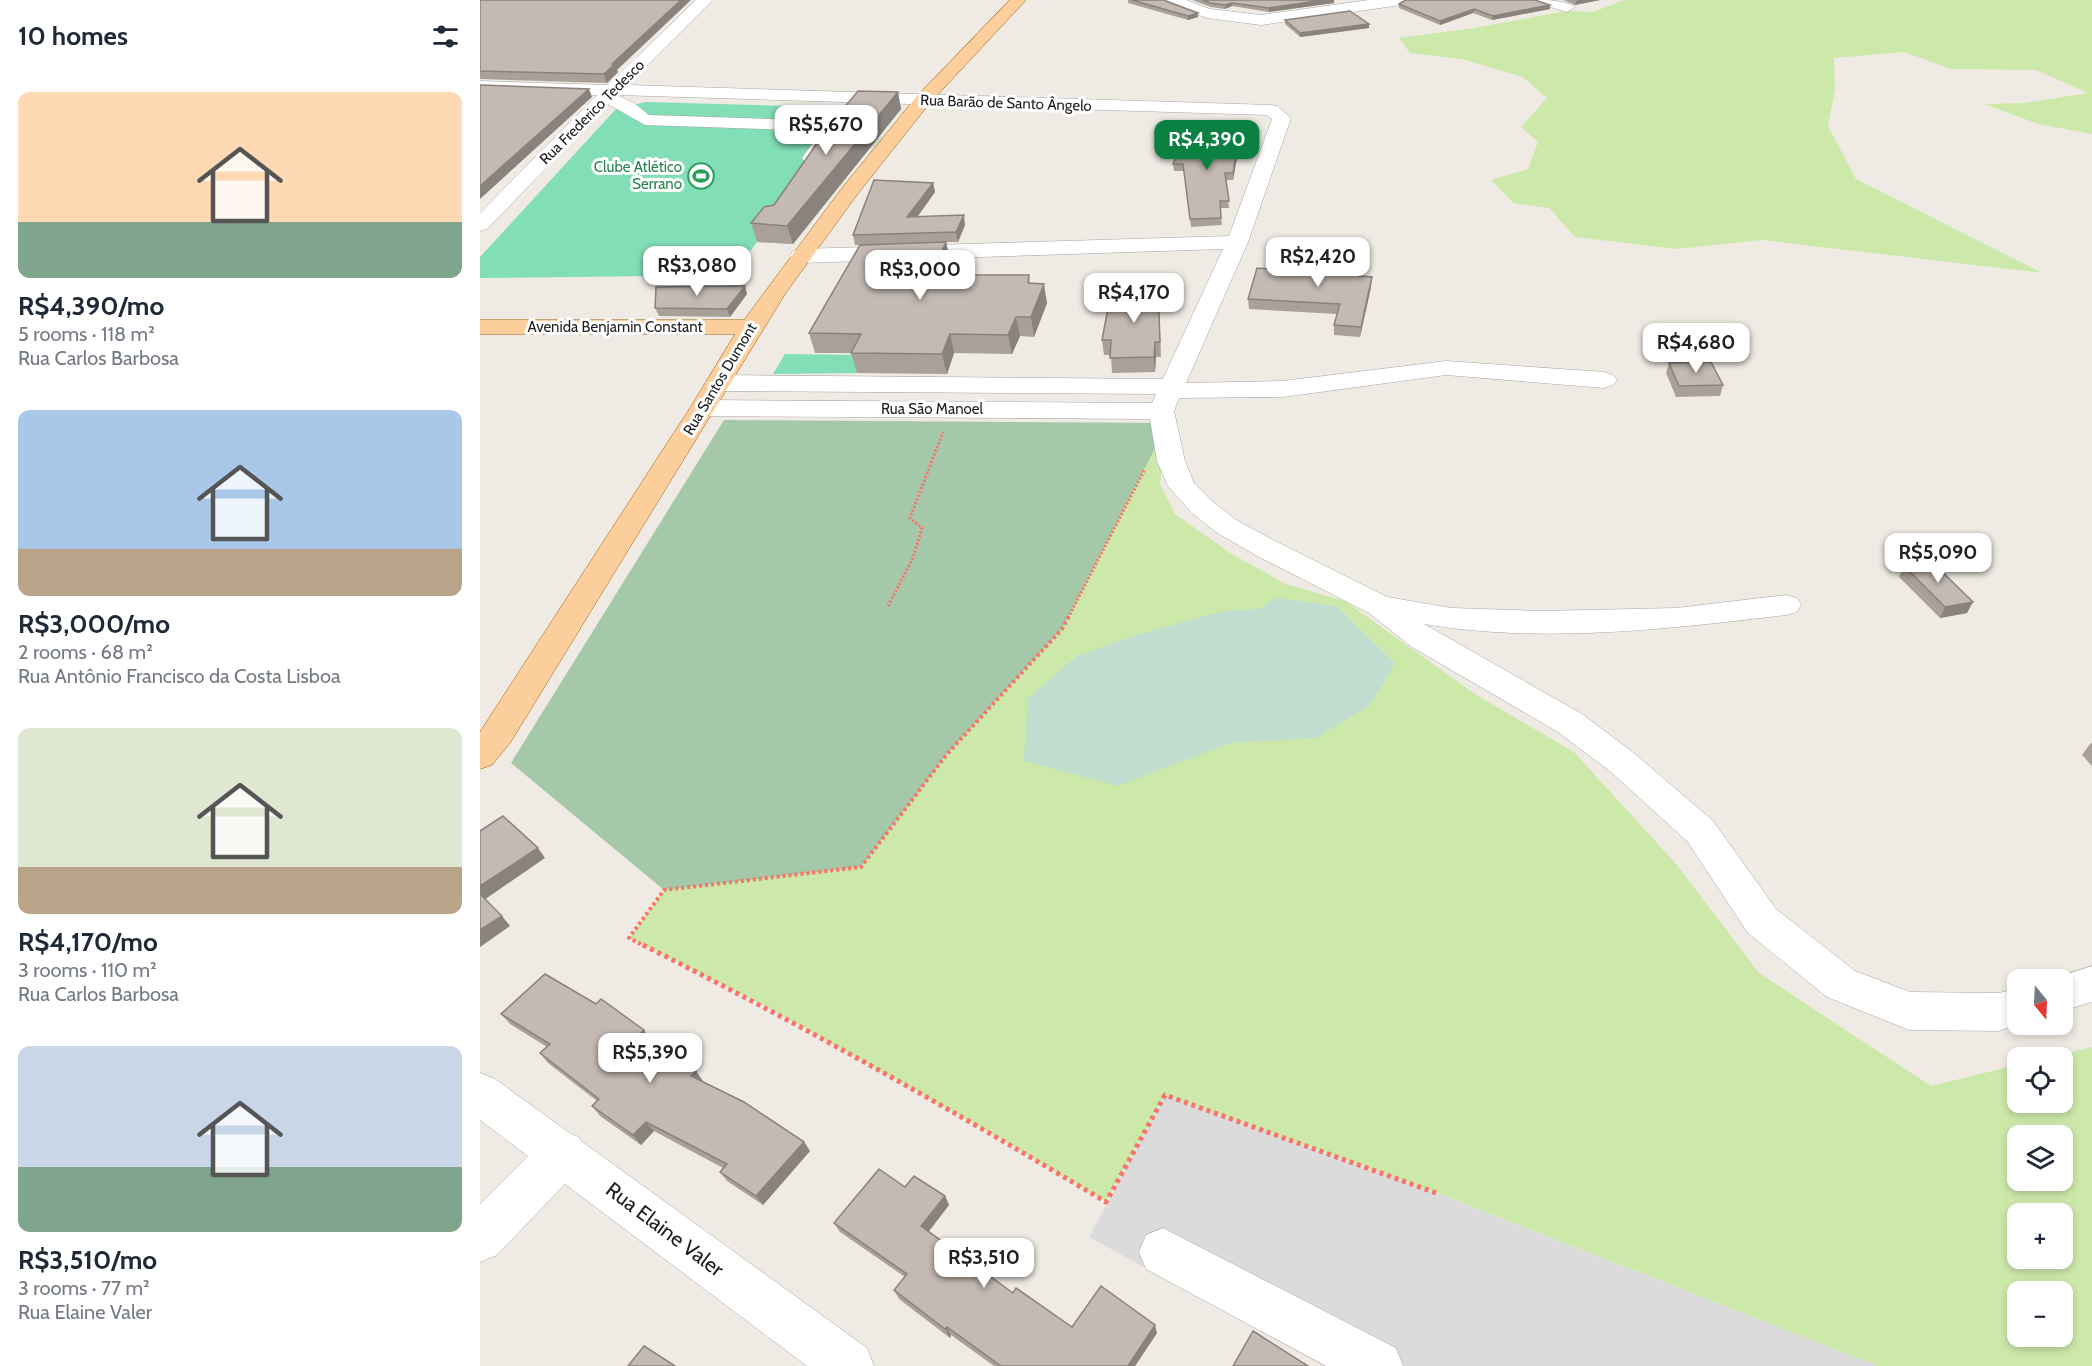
<!DOCTYPE html>
<html lang="en">
<head>
<meta charset="utf-8">
<style>
  :root { --surface:#fff; --page:#f2f2f3; --text:#1f2937; --muted:#747a83; --accent:#0b8043 }
  body { margin:0; font-family:Cabin,sans-serif; background:var(--page); color:var(--text); height:100vh; display:flex; flex-direction:column; font-size:22px; white-space:nowrap }
  * { box-sizing:border-box; margin:0 }
  p { font-size:20px; color:var(--muted) }
  .icon { flex:none; width:33px; height:33px; fill:none; stroke:currentColor; stroke-width:2; stroke-linecap:round; stroke-linejoin:round }
  .map { position:relative; flex:1; overflow:hidden }
  .drawer { display:flex; flex-direction:column; background:var(--surface); width:480px }
  .drawer>* { flex:none }
  .needle { width:39px; rotate:162deg }
  .tools { position:absolute; left:1527px; top:969px; display:grid; gap:12px }
  .tools a { display:grid; place-items:center; width:66px; height:66px; border-radius:12px; background:var(--surface); box-shadow:0 3px 9px #0003; font-size:30px }
  .price { position:absolute; translate:-50% -51px; padding:0 14px; border-radius:12px; background:#fff; color:#222; font-size:20px; line-height:39px; filter:drop-shadow(0 2px 3px #0008) }
  .price::after { content:''; position:absolute; left:50%; top:36px; width:18px; height:14px; margin-left:-9px; background:inherit; clip-path:polygon(0 0,100% 0,50% 100%) }
  .price.active { background:var(--accent); color:#fff }
  ul { padding:0; list-style:none }
  li { display:grid; align-content:center; gap:12px; height:318px; padding:0 18px }
  li span { display:grid; place-items:center; height:186px; border-radius:12px; color:#555 }
  li>.icon { margin-inline-start:auto }
  span .icon { width:108px; height:108px; fill:#fffc; stroke-width:1 }
  li b { font-size:26px }
  h2 { display:flex; justify-content:space-between; align-items:center; height:72px; padding:0 18px; font-size:26px }
  main { display:flex; flex:1; min-height:0 }
  .map>svg:first-child { display:block }
  .residential { fill:#dcdbdb }
  .grass { fill:#cce9aa; fill-rule:evenodd }
  .wetland { fill:#c1ddcf }
  .cemetery { fill:#a5c8a9 }
  .pitch { fill:#82deb6 }
  .lines { fill:none; stroke-linecap:round; stroke-linejoin:round }
  .minor-casing { stroke:#a5a5a5; stroke-width:1 }
  .major-casing { stroke:#985f00; stroke-width:1 }
  .path-far2 { stroke:#fa726a; stroke-width:3; stroke-dasharray:2 2; stroke-linecap:butt }
  .path-far1 { stroke:#fa726a; stroke-width:4; stroke-dasharray:3 3; stroke-linecap:butt }
  .path { stroke:#fa726a; stroke-width:5; stroke-dasharray:4 4; stroke-linecap:butt }
  .minor { fill:#fff; fill-rule:evenodd }
  .major { fill:#fcce9c; fill-rule:evenodd }
  .wall { fill:#a9a09a }
  .shaded-wall { fill:#89827d }
  .building { fill:#c4bab3; stroke:#89827d; stroke-width:1.5 }
  .labels { text-anchor:middle; dominant-baseline:central; stroke-width:6; stroke-linejoin:round; paint-order:stroke }
  .far-street-label { font-size:15px; fill:#1e1e1e; stroke:#fff }
  .far-leisure-label { font-size:15px; fill:#27864d; stroke:#fff; text-anchor:end }
  .near-street-label { font-size:21px; fill:#1e1e1e; stroke:#fff }
</style>
</head>
<body>
<main>
<section class="drawer">
<h2>10 homes<svg class="icon" aria-label="filters" viewBox="0 0 24 24"><path d="M4 7h16M4 17h16"/><circle cx="9" cy="7" r="2"/><circle cx="15" cy="17" r="2"/></svg></h2>
<ul>
<li><span style="background:linear-gradient(#ffd9b3 70%,#7fa58c 0)"><svg class="icon" aria-label="home" viewBox="0 0 24 24"><path d="M3 11l9-7 9 7M6 9v11h12V9"/></svg></span><div><b>R$4,390/mo</b><p>5 rooms · 118 m²</p><p>Rua Carlos Barbosa</p></div></li>
<li><span style="background:linear-gradient(#a9c7e8 75%,#b9a48a 0)"><svg class="icon" aria-label="home" viewBox="0 0 24 24"><path d="M3 11l9-7 9 7M6 9v11h12V9"/></svg></span><div><b>R$3,000/mo</b><p>2 rooms · 68 m²</p><p>Rua Antônio Francisco da Costa Lisboa</p></div></li>
<li><span style="background:linear-gradient(#dfe7d0 75%,#b9a48a 0)"><svg class="icon" aria-label="home" viewBox="0 0 24 24"><path d="M3 11l9-7 9 7M6 9v11h12V9"/></svg></span><div><b>R$4,170/mo</b><p>3 rooms · 110 m²</p><p>Rua Carlos Barbosa</p></div></li>
<li><span style="background:linear-gradient(#c9d6e8 65%,#7fa58c 0)"><svg class="icon" aria-label="home" viewBox="0 0 24 24"><path d="M3 11l9-7 9 7M6 9v11h12V9"/></svg></span><div><b>R$3,510/mo</b><p>3 rooms · 77 m²</p><p>Rua Elaine Valer</p></div></li>
</ul>
</section>
<div class="map">
<svg width="1612" height="1366" viewBox="0 0 1612 1366">
  <rect width="100%" height="100%" fill="#efebe4"/>
  <polygon class="residential" points="685,1095 959,1194 1398,1366 843,1366 609,1237"/>
  <g class="grass">
    <polygon points="1144,0 1612,0 1612,134 1558,124 1504,104 1545,103 1608,93 1556,70 1471,69 1424,52 1354,58 1355,89 1348,126 1376,179 1562,273 1282,240 1197,249 1095,237 1069,208 1033,203 1011,180 1048,169 1058,142 1041,127 1067,98 1043,77 982,59 930,53 919,38 994,28 1086,11 1113,12"/>
    <path d="M 688,423 L 680,484 L 695,514 L 750,553 L 806,584 L 865,601 L 995,694 L 1094,752 L 1197,865 L 1279,973 L 1451,1086 L 1537,1065 L 1538,1102 L 1582,1102 L 1582,1058 L 1571,1057 L 1612,1047 L 1612,1366 L 1398,1366 L 960,1194 L 685,1095 L 626,1202 L 519,1138 L 285,1006 L 149,938 L 184,890 L 381,866 L 467,754 ZM 1538,1136 L 1582,1136 L 1582,1180 L 1538,1180 ZM 1538,1214 L 1582,1214 L 1582,1258 L 1538,1258 ZM 1538,1292 L 1582,1292 L 1582,1336 L 1538,1336 Z"/>
  </g>
  <polygon class="wetland" points="796,598 856,606 915,663 890,705 836,738 750,743 638,786 544,761 548,698 597,656 650,637 739,612 782,608"/>
  <polygon class="cemetery" points="244,420 688,423 582,629 467,754 381,867 184,890 31,763"/>
  <g class="pitch">
    <polygon points="166,102 421,109 313,244 277,242 253,275 0,278 0,257 136,109"/>
    <polygon points="305,354 380,355 377,373 293,374"/>
  </g>
  <g class="lines">
    <g class="minor-casing">
      <g id="minor">
        <path d="M 216,0 L 233,0 L 147,85 L 791,105 L 797,106 L 811,118 L 768,242 L 706,383 L 803,381 L 966,361 L 1124,372 L 1133,375 L 1137,380 L 1133,385 L 1124,388 L 966,375 L 803,397 L 699,398 L 694,411 L 705,461 L 714,483 L 732,501 L 756,520 L 799,543 L 907,597 L 972,608 L 1062,611 L 1196,608 L 1306,595 L 1317,598 L 1321,605 L 1317,612 L 1306,615 C 1189,629 1061,644 944,624 L 1102,714 L 1155,754 L 1233,821 L 1296,909 L 1375,971 L 1430,992 L 1519,993 L 1538,988 L 1538,1024 L 1519,1031 L 1429,1030 L 1347,997 L 1268,933 L 1207,841 L 1131,772 L 1078,732 L 932,647 L 889,613 L 779,557 L 736,532 L 712,513 L 688,486 L 677,461 L 670,419 L 223,416 L 214,413 L 210,408 L 214,403 L 223,400 L 672,403 L 676,394 L 238,391 L 229,388 L 225,383 L 229,378 L 238,375 L 683,379 L 743,249 L 321,263 L 313,261 L 310,256 L 313,251 L 321,249 L 749,236 L 792,119 L 787,115 L 137,95 L 154,103 L 169,115 L 354,121 L 360,122 L 363,126 L 339,162 L 325,162 L 322,158 L 341,131 L 165,125 L 128,104 L 7,229 L 0,231 L 0,213 L 117,95 L 0,91 L 0,81 L 128,85 Z"/>
        <polygon points="684,0 706,0 730,9 781,15 889,0 929,0 921,5 781,25 727,18 687,3"/>
        <path d="M 1054,0 C 1067,0 1085,0 1095,7 L 1087,12 L 1057,3 Z"/>
        <polygon points="1612,966 1612,1002 1582,1011 1582,980 1569,980"/>
        <polygon points="0,1073 15,1079 91,1134 99,1137 101,1141 387,1348 394,1366 327,1366 85,1184 17,1255 0,1262 0,1204 48,1156 0,1120"/>
        <polygon points="683,1228 916,1348 923,1366 846,1366 666,1269 659,1252 666,1235"/>
      </g>
    </g>
    <g class="major-casing">
      <polygon id="major" points="530,0 546,0 449,104 376,196 305,294 30,743 12,765 0,769 0,732 210,408 255,334 0,334 0,320 264,320 362,188 437,96"/>
    </g>
    <g class="path-far2">
      <polyline points="408,606 433,558 442,528 430,518 463,432"/>
      <polyline points="588,618 665,469"/>
    </g>
    <polyline class="path-far1" points="166,947 149,938 184,890 381,867 467,754 582,629 589,616"/>
    <path class="path" d="M 163,945 C 321,1024 474,1111 626,1202 L 685,1095 L 959,1194"/>
    <use href="#minor" class="minor"/>
    <use href="#major" class="major"/>
  </g>
  <g class="wall">
    <polygon points="0,0 137,70 138,72 127,83 0,79"/>
    <polygon points="648,0 685,0 718,17 708,20 648,3"/>
    <polygon points="712,0 854,0 854,3 789,12 752,6 745,9 731,7"/>
    <polygon points="1083,0 1120,0 1095,5"/>
    <polygon points="919,4 1070,9 1012,20 993,13 960,25 919,8"/>
    <polygon points="805,20 889,24 889,28 820,37 805,24"/>
    <polygon points="418,92 421,109 313,244 277,242 271,223 294,205"/>
    <polygon points="759,134 760,140 753,180 746,180 749,208 740,208 742,225 711,227 704,171 694,171 693,164"/>
    <polygon points="453,183 455,192 437,217 485,225 478,242 466,242 470,260 463,275 549,275 550,283 567,303 554,337 540,336 532,354 474,353 467,374 377,373 371,353 335,353 329,333 380,245 375,245 373,235"/>
    <polygon points="876,267 880,267 879,276 891,287 880,337 854,335 854,325 857,314 769,309 768,299 829,272"/>
    <polygon points="265,286 267,294 250,317 179,316 175,308"/>
    <polygon points="679,302 681,357 676,357 675,372 632,373 631,355 624,355 622,340 642,307"/>
    <polygon points="1189,363 1243,385 1240,396 1196,397 1186,373"/>
    <polygon points="1424,566 1487,613 1460,618 1419,577"/>
    <polygon points="1612,743 1612,766 1602,755 1610,744"/>
    <polygon points="116,1004 164,1030 171,1041 170,1041 222,1082 324,1142 330,1151 283,1205 247,1181 240,1172 243,1168 174,1131 161,1145 120,1116 112,1106 117,1101 68,1063 60,1053 67,1047 30,1024 21,1014"/>
    <polygon points="425,1187 465,1196 469,1205 449,1231 533,1293 592,1327 677,1333 655,1366 514,1366 471,1335 470,1338 419,1299 414,1290 425,1277 360,1232 354,1223"/>
  </g>
  <g class="shaded-wall">
    <polygon points="201,0 211,0 137,70 138,72 127,83 124,74 132,64"/>
    <polygon points="844,0 854,0 854,3 789,12 789,8"/>
    <polygon points="1099,0 1120,0 1095,5 1096,1"/>
    <polygon points="752,3 752,6 745,9 745,5"/>
    <polygon points="1070,5 1070,9 1012,20 1013,16"/>
    <polygon points="994,9 993,13 960,25 960,21"/>
    <polygon points="718,13 718,17 708,20 708,16"/>
    <polygon points="889,24 889,28 820,37 820,33"/>
    <polygon points="109,89 112,97 0,199 0,186"/>
    <polygon points="418,92 421,109 313,244 307,226"/>
    <polygon points="759,134 760,140 753,180 753,173"/>
    <polygon points="453,183 455,192 430,227 427,217"/>
    <polygon points="484,215 485,225 478,242 476,232"/>
    <polygon points="466,242 470,260 455,294 451,275"/>
    <polygon points="892,277 891,287 880,337 881,327"/>
    <polygon points="564,284 567,303 554,337 551,317"/>
    <polygon points="265,286 267,294 250,317 247,309"/>
    <polygon points="536,317 540,336 532,354 528,335"/>
    <polygon points="470,334 474,353 467,374 462,354"/>
    <polygon points="675,342 676,357 675,372 674,357"/>
    <polygon points="1493,602 1487,613 1460,618 1465,607"/>
    <polygon points="58,848 65,858 4,900 0,895 0,886"/>
    <polygon points="22,916 30,926 0,947 0,930"/>
    <polygon points="164,1030 171,1041 167,1044 160,1034"/>
    <polygon points="216,1071 223,1081 218,1086 211,1076"/>
    <polygon points="166,1122 174,1131 161,1145 153,1135"/>
    <polygon points="324,1142 330,1151 283,1205 276,1196"/>
    <polygon points="465,1196 469,1205 446,1235 441,1226"/>
    <polygon points="675,1325 677,1333 655,1366 648,1366"/>
    <polygon points="467,1327 471,1335 470,1338 465,1329"/>
  </g>
  <g class="building">
    <polygon points="0,0 201,0 132,64 135,64 124,74 0,71"/>
    <polygon points="652,0 685,0 686,1 718,13 708,16"/>
    <polygon points="723,0 844,0 789,8 752,3 745,5 730,3"/>
    <polygon points="926,0 1055,0 1070,5 1013,16 994,9 960,21 919,4"/>
    <polygon points="870,11 889,24 820,33 805,20"/>
    <polygon points="0,85 109,89 0,186"/>
    <polygon points="378,91 418,92 307,226 271,223 284,207 294,205 349,126"/>
    <polygon points="709,131 759,134 753,173 745,173 749,201 740,201 741,218 710,219 703,164 693,164"/>
    <polygon points="394,180 453,183 427,217 484,215 476,232 373,235"/>
    <polygon points="466,242 451,275 549,275 548,283 564,284 551,317 536,317 528,335 470,334 462,354 371,353 381,334 329,333 380,245"/>
    <polygon points="831,260 877,262 876,267 880,267 879,276 892,277 881,327 854,325 860,304 768,299 777,268 829,272"/>
    <polygon points="265,286 247,309 175,308 176,287"/>
    <polygon points="678,287 680,342 675,342 674,357 630,358 631,340 622,340 628,308 642,307 645,288"/>
    <polygon points="1231,362 1243,385 1199,386 1189,363"/>
    <polygon points="1450,560 1493,602 1465,607 1424,566"/>
    <polygon points="23,816 58,848 0,886 0,831"/>
    <polygon points="0,894 22,916 0,930"/>
    <polygon points="65,974 116,1004 121,999 164,1030 160,1034 216,1071 211,1076 264,1102 324,1142 276,1196 240,1172 247,1164 166,1122 153,1135 112,1106 119,1099 60,1053 70,1044 21,1014"/>
    <polygon points="399,1169 425,1187 434,1176 465,1196 441,1226 533,1293 536,1288 592,1327 621,1286 675,1325 648,1366 521,1366 467,1327 465,1329 414,1290 427,1274 354,1223"/>
    <polygon points="773,1331 828,1366 753,1366"/>
    <polygon points="164,1346 195,1366 148,1366"/>
  </g>
  <defs>
    <g id="stadium-ring" transform="scale(1.35)"><circle r="9.5" fill="#fff" stroke="#2e9e5b" stroke-width="1.5"/><path d="M0-5a6.5 5 0 1 0 0 10a6.5 5 0 1 0 0-10ZM-3.5-1.8h7v3.6h-7Z" fill="#2e9e5b"/></g>
  </defs>
  <g fill-rule="evenodd">
    <use href="#stadium-ring" x="221" y="176"/>
  </g>
  <g class="labels">
    <g class="far-street-label">
      <text transform="translate(526 103) rotate(2)">Rua Barão de Santo Ângelo</text>
      <text transform="translate(112 112) rotate(-45)">Rua Frederico Tedesco</text>
      <text x="135" y="327">Avenida Benjamin Constant</text>
      <text transform="translate(240 379) rotate(-59)">Rua Santos Dumont</text>
      <text x="452" y="409">Rua São Manoel</text>
    </g>
    <g class="far-leisure-label">
      <text x="202" y="167">Clube Atlético<tspan x="202" dy="17">Serrano</tspan></text>
    </g>
    <g class="near-street-label">
      <text transform="translate(185 1229) rotate(37)">Rua Elaine Valer</text>
    </g>
  </g>
</svg>
<div class="tools">
<a><svg class="needle" viewBox="-14 -14 28 28"><path d="M0-13l5 13h-10z" fill="#e53935"/><path d="M0 13l5-13h-10z" fill="#747a83"/></svg></a>
<a><svg class="icon" aria-label="locate" viewBox="0 0 24 24"><circle cx="12" cy="12" r="6"/><path d="M12 2v4M12 18v4M2 12h4M18 12h4"/></svg></a>
<a><svg class="icon" aria-label="layers" viewBox="0 0 24 24"><path d="M12 4l9 5-9 5-9-5zM3 14l9 5 9-5"/></svg></a>
<a>+</a>
<a>−</a>
</div>
<b class="price" style="left:346px;top:156px">R$5,670</b>
<b class="price active" style="left:727px;top:171px">R$4,390</b>
<b class="price" style="left:838px;top:288px">R$2,420</b>
<b class="price" style="left:217px;top:297px">R$3,080</b>
<b class="price" style="left:440px;top:301px">R$3,000</b>
<b class="price" style="left:654px;top:324px">R$4,170</b>
<b class="price" style="left:1216px;top:374px">R$4,680</b>
<b class="price" style="left:1458px;top:584px">R$5,090</b>
<b class="price" style="left:170px;top:1084px">R$5,390</b>
<b class="price" style="left:504px;top:1289px">R$3,510</b>
</div>
</main>
</body>
</html>
